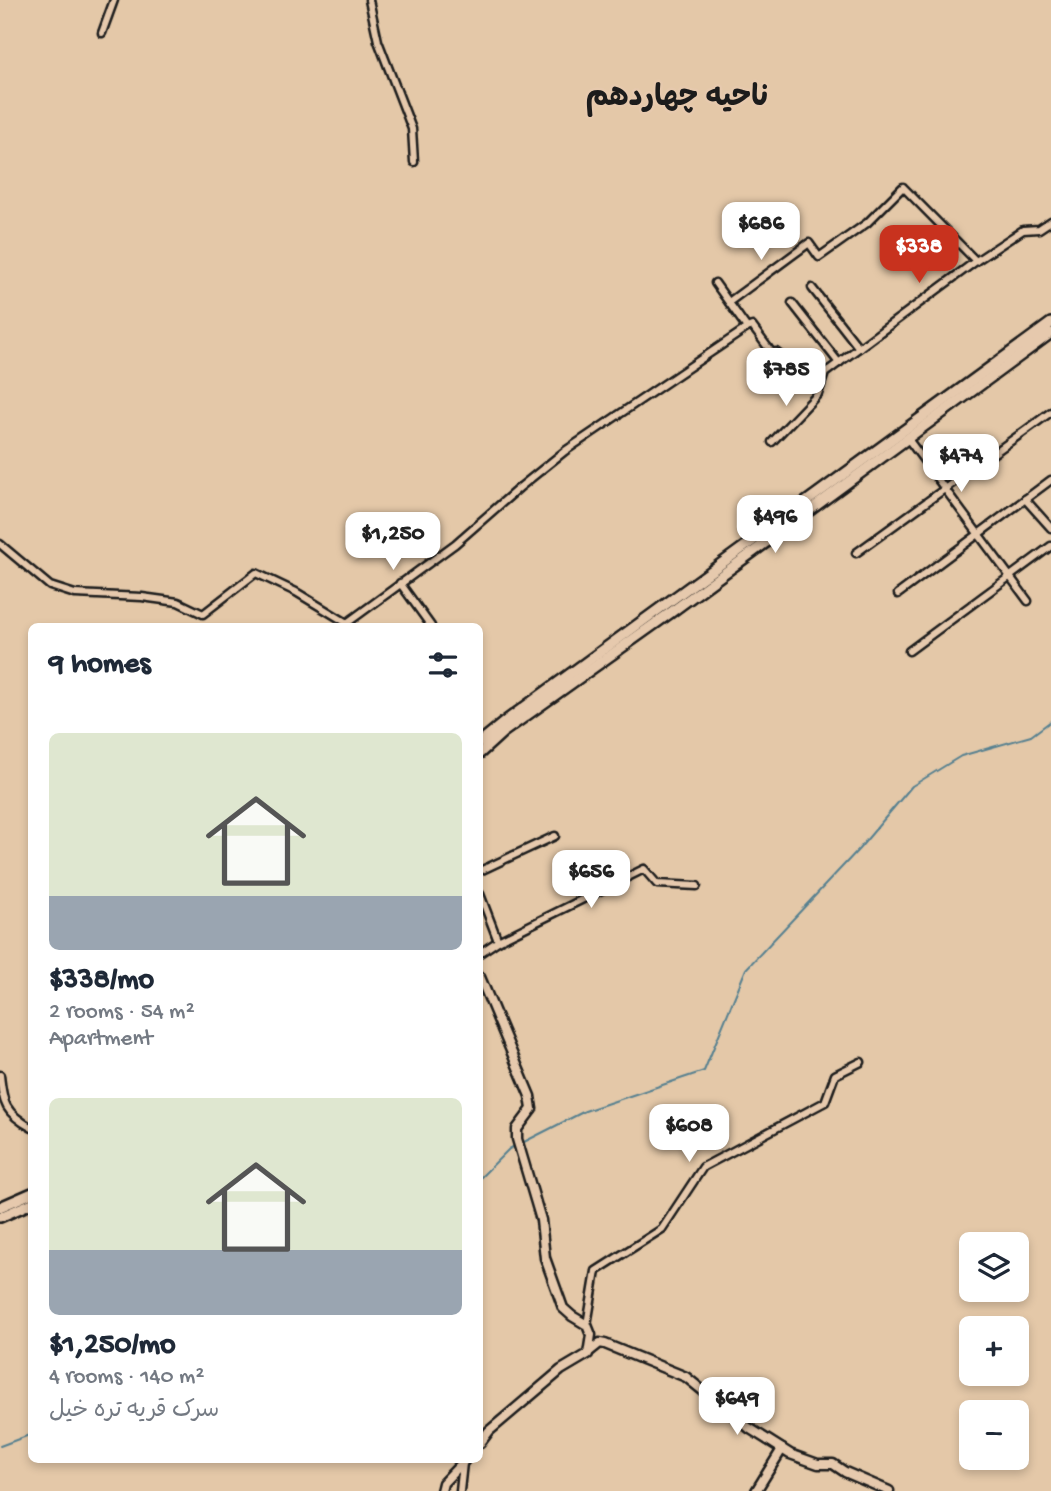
<!DOCTYPE html>
<html lang="en">
<head>
<meta charset="utf-8">
<style>
  :root { --surface:#fff; --page:#f6f6f7; --text:#1f2937; --muted:#747a83; --accent:#c8321e }
  body { margin:0; font-family:"Gochi Hand","Playpen Sans Arabic",sans-serif; background:var(--page); color:var(--text); height:100vh; display:flex; flex-direction:column; font-size:26px; white-space:nowrap }
  * { box-sizing:border-box; margin:0 }
  p { font-size:23px; color:var(--muted) }
  .icon { flex:none; width:38px; height:38px; fill:none; stroke:currentColor; stroke-width:2; stroke-linecap:round; stroke-linejoin:round }
  .map { position:relative; flex:1; overflow:hidden }
  .sheet { position:absolute; left:28px; top:623px; width:455px; height:840px; display:flex; flex-direction:column; background:var(--surface); border-radius:10px; box-shadow:0 4px 10px #0003 }
  .sheet>* { flex:none }
  .tools { position:absolute; left:959px; top:1232px; display:grid; gap:14px }
  .tools a { display:grid; place-items:center; width:70px; height:70px; border-radius:10px; background:var(--surface); box-shadow:0 4px 10px #0003; font-size:35px }
  .price { position:absolute; translate:-50% -60px; padding:0 16px; border-radius:14px; background:#fff; color:#222; font-size:23px; line-height:46px; filter:drop-shadow(0 2px 4px #0008) }
  .price::after { content:''; position:absolute; left:50%; top:42px; width:21px; height:16px; margin-left:-10px; background:inherit; clip-path:polygon(0 0,100% 0,50% 100%) }
  .price.on { background:var(--accent); color:#fff }
  ul { padding:0; list-style:none }
  li { display:grid; align-content:center; gap:14px; height:371px; padding:0 21px }
  li span { display:grid; place-items:center; height:217px; border-radius:10px; color:#555 }
  li>.icon { margin-inline-start:auto }
  span .icon { width:126px; height:126px; fill:#fffc; stroke-width:1 }
  li b { font-size:30px }
  h2 { display:flex; justify-content:space-between; align-items:center; height:84px; padding:0 21px; font-size:30px }
  .map>svg:first-child { display:block }
  .lines { fill:none; stroke-linecap:round; stroke-linejoin:round }
  .stream { stroke:#568090; stroke-width:2 }
  .minor-casing { stroke:#1c1c1c; stroke-width:11 }
  .tertiary-casing { stroke:#1c1c1c; stroke-width:13 }
  .secondary-casing { stroke:#1c1c1c; stroke-width:14 }
  .minor { stroke:#e6c9ad; stroke-width:6 }
  .tertiary { stroke:#e6c9ad; stroke-width:8 }
  .secondary { stroke:#e6c9ad; stroke-width:9 }
  .labels { text-anchor:middle; dominant-baseline:central; stroke-width:5; stroke-linejoin:round; paint-order:stroke }
  .district-label { font-size:30px; font-weight:bold; fill:#1c1c1c; stroke:#e6c9ad }
</style>
</head>
<body>
<div class="map">
<svg width="1051" height="1491" viewBox="0 0 1051 1491">
  <rect width="100%" height="100%" fill="#e4c8a8"/>
  <filter id="ink" filterUnits="userSpaceOnUse"><feTurbulence type="fractalNoise" baseFrequency=".0143" numOctaves="2"/><feDisplacementMap in="SourceGraphic" scale="14" xChannelSelector="R" yChannelSelector="G"/><feConvolveMatrix kernelMatrix="1 2 1 2 8 2 1 2 1" color-interpolation-filters="sRGB"/></filter>
  <g filter="url(#ink)">
    <g class="lines">
      <g class="stream">
        <polyline points="520,1144 585,1111 704,1071 746,969 859,849 912,786 961,756 1031,736 1051,721"/>
        <polyline points="480,1178 509,1149 515,1146"/>
        <polyline points="0,1446 32,1434"/>
      </g>
      <g class="minor-casing">
        <g id="minor">
          <polyline points="369,0 378,41 412,129 414,162"/>
          <polyline points="102,33 114,0"/>
          <polyline points="715,283 747,328"/>
          <polyline points="812,288 859,348"/>
          <polyline points="729,302 809,243 819,257 867,223 903,187 976,261"/>
          <polyline points="792,303 839,363"/>
          <polyline points="908,439 1028,601"/>
          <polyline points="772,442 818,394 825,373 976,261 1023,230 1039,229 1051,221"/>
          <polyline points="1025,499 1051,528"/>
          <polyline points="0,544 50,586 75,594 142,597 178,602 203,614 256,573 296,592 347,623 455,544 519,488 565,451 747,328 752,326 772,353 776,352 820,386"/>
          <polyline points="856,553 1051,412"/>
          <polyline points="400,583 431,626"/>
          <polyline points="898,594 1051,480"/>
          <polyline points="909,651 1051,546"/>
          <polyline points="480,871 555,836"/>
          <polyline points="480,894 498,941"/>
          <polyline points="480,953 498,941 644,869 657,884 697,886"/>
          <path d="M 0,1075 C 3,1104 5,1113 32,1128"/>
          <polyline points="587,1325 596,1271 662,1229 703,1167 825,1102 835,1075 861,1062"/>
          <polyline points="460,1491 463,1463"/>
        </g>
      </g>
      <g class="tertiary-casing">
        <g id="tertiary">
          <polyline points="480,977 530,1096 532,1109 517,1129 517,1139 541,1220 545,1258 563,1308 572,1316 587,1325 591,1335 588,1354 561,1370 489,1431 480,1443"/>
          <polyline points="590,1351 600,1343 605,1344 686,1377 749,1428 790,1454 818,1464 833,1464 845,1472 889,1491"/>
          <polyline points="441,1491 443,1483 465,1460"/>
          <polyline points="756,1491 782,1449"/>
        </g>
      </g>
      <g class="secondary-casing">
        <g id="secondary">
          <polyline points="480,742 507,720 1051,323"/>
          <polyline points="480,753 503,732 670,613 1051,333"/>
          <polyline points="0,1207 32,1193"/>
          <polyline points="0,1217 32,1203"/>
        </g>
      </g>
      <use href="#minor" class="minor"/>
      <use href="#tertiary" class="tertiary"/>
      <use href="#secondary" class="secondary"/>
    </g>
  </g>
  <g class="labels">
    <g class="district-label">
      <text x="677" y="99">ناحیه چهاردهم</text>
    </g>
  </g>
</svg>
<div class="tools">
<a><svg class="icon" aria-label="layers" viewBox="0 0 24 24"><path d="M12 4l9 5-9 5-9-5zM3 14l9 5 9-5"/></svg></a>
<a>+</a>
<a>−</a>
</div>
<b class="price" style="left:761px;top:262px">$686</b>
<b class="price on" style="left:919px;top:285px">$338</b>
<b class="price" style="left:786px;top:408px">$785</b>
<b class="price" style="left:961px;top:494px">$474</b>
<b class="price" style="left:775px;top:555px">$496</b>
<b class="price" style="left:393px;top:572px">$1,250</b>
<b class="price" style="left:591px;top:910px">$656</b>
<b class="price" style="left:689px;top:1164px">$608</b>
<b class="price" style="left:737px;top:1437px">$649</b>
<section class="sheet">
<h2>9 homes<svg class="icon" aria-label="filters" viewBox="0 0 24 24"><path d="M4 7h16M4 17h16"/><circle cx="9" cy="7" r="2"/><circle cx="15" cy="17" r="2"/></svg></h2>
<ul>
<li><span style="background:linear-gradient(#dfe7d0 75%,#9aa5b1 0)"><svg class="icon" aria-label="home" viewBox="0 0 24 24"><path d="M3 11l9-7 9 7M6 9v11h12V9"/></svg></span><div><b>$338/mo</b><p>2 rooms · 54 m²</p><p>Apartment</p></div></li>
<li><span style="background:linear-gradient(#dfe7d0 70%,#9aa5b1 0)"><svg class="icon" aria-label="home" viewBox="0 0 24 24"><path d="M3 11l9-7 9 7M6 9v11h12V9"/></svg></span><div><b>$1,250/mo</b><p>4 rooms · 140 m²</p><p>سرک قریه تره خیل</p></div></li>
</ul>
</section>
</div>
</body>
</html>
